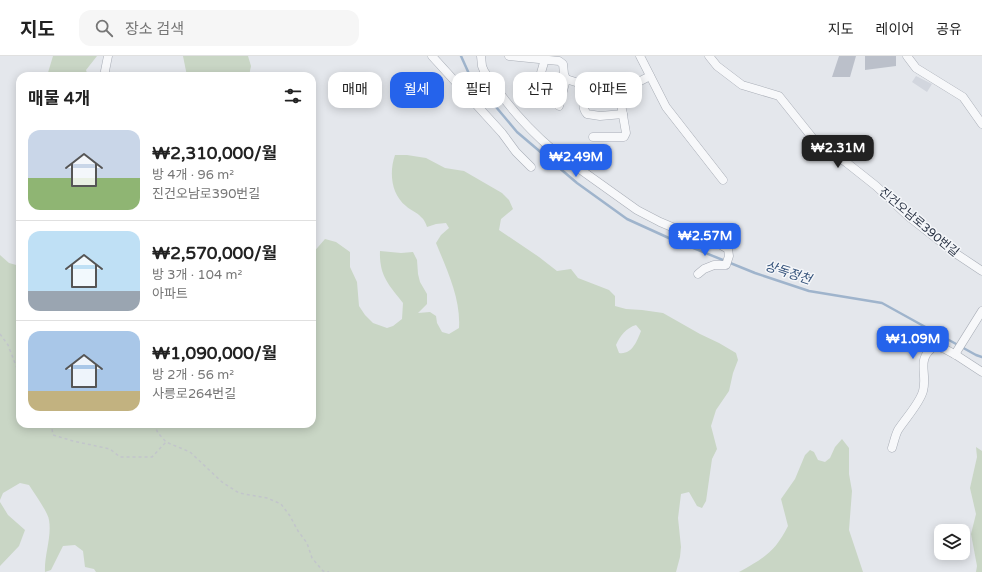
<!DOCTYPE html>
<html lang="ko">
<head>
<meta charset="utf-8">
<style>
  :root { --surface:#fff; --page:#f6f6f6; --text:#222; --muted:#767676; --line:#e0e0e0; --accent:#2563eb }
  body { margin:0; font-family:"Varela Round","Noto Sans KR",sans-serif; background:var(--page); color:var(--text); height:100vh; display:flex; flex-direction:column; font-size:15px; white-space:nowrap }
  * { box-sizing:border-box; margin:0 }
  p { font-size:13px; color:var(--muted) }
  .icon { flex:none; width:22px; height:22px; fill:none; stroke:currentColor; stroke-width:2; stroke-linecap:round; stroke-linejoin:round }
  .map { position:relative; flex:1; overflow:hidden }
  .sheet { position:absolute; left:16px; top:16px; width:300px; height:356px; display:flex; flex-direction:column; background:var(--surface); border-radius:12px; box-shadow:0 2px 10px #0003 }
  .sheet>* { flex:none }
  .banner { position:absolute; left:328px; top:16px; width:380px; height:36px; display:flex; gap:8px }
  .tools { position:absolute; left:934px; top:468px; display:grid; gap:8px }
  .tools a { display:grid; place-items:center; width:36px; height:36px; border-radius:8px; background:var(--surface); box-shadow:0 2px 10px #0003; font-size:20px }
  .price { position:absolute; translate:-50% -34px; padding:0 9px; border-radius:8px; background:var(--accent); color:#fff; font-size:13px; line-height:26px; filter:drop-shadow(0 1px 2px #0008) }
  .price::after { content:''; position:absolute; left:50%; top:24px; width:12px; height:9px; margin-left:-6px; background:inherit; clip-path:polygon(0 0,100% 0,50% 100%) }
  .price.selected { background:#222; color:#fff }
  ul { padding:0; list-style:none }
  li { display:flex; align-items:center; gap:12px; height:100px; padding:0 12px }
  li+li { border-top:1px solid var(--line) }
  li span { display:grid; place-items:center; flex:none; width:112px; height:80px; border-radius:12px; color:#555 }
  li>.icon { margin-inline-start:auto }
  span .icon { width:48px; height:48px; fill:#fffc; stroke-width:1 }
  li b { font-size:17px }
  h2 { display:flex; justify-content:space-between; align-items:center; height:48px; padding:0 12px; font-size:17px }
  .pill { padding:0 14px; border-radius:12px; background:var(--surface); box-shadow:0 2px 10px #0003; font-size:14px; line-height:36px }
  .pill.selected { background:var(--accent); color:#fff }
  header { display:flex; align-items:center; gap:24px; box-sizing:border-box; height:56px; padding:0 20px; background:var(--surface); border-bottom:1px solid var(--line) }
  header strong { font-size:19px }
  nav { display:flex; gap:22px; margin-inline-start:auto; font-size:14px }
  .search { width:280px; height:36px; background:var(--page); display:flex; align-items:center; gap:10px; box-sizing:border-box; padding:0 14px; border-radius:12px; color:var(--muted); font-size:15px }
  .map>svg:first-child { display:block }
  .built { fill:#d2d6de }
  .green { fill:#c9d6c5; fill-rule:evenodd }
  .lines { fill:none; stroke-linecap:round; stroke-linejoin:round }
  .stream { stroke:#9fb4cc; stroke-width:2.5 }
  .building { fill:#bbc0ca }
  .minor-casing { stroke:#a9aeb7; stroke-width:9 }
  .path { stroke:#c2c5cb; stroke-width:1.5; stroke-dasharray:3 3; stroke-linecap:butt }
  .minor { stroke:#f7f8fa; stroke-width:8 }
  .labels { text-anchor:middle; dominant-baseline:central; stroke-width:3; stroke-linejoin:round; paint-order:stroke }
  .street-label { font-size:12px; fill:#2b3445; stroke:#f4f6f9 }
  .water-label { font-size:13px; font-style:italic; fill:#34527a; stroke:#f4f6f9 }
</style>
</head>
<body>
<header>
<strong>지도</strong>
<div class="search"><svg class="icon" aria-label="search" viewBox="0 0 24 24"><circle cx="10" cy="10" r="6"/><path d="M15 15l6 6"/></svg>장소 검색</div>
<nav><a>지도</a><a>레이어</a><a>공유</a></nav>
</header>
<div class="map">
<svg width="982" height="516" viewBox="0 0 982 516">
  <rect width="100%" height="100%" fill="#e4e7ec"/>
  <polygon class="built" points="916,20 932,28 927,36 912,26"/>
  <g class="green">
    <polygon points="53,0 97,0 86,14 88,20 47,20"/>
    <polygon points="183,0 248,0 251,10 249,20 187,20"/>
    <path d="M 395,99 L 407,99 L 426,102 L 445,112 L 464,115 L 502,137 L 509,144 L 513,153 L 501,163 L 499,174 L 539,201 L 557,215 L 571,213 L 578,222 L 609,234 L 615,240 L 615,250 L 626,253 L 642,254 L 663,257 L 700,278 L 719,287 L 736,297 L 738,304 L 733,317 L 729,335 L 716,354 L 711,370 L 717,393 L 712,403 L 706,445 L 702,452 L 697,450 L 689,436 L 681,438 L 678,462 L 681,491 L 680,501 L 676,516 L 96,516 L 94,513 L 85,511 L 83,495 L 75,489 L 63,490 L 51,514 L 45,516 C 44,499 52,481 49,464 C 48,456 34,437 29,429 L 20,427 L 3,437 L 0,444 L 0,199 L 9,207 L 20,210 L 20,368 L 312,368 L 312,198 L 325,183 L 336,186 L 350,196 L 350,211 L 357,226 L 359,250 L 365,259 L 373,267 L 387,272 L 393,270 L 402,263 L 403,247 C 389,229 379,220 380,195 L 401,197 L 413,196 L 417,204 L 418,218 L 420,226 L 427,238 L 427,248 L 418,257 L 430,256 L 436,260 L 437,267 L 442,276 L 449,278 L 459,272 C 461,243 447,214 436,187 L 441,179 L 449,172 L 446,167 L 436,168 L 427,171 C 426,168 424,163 421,161 C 417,156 410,154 406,150 C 391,138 389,116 395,99 ZM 636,269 L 641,275 C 637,285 632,299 619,297 L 616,289 C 620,280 626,272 636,269 Z"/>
    <path d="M 842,383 L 849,392 L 849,418 L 852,435 L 849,474 L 863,516 L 739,516 C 764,502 775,496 788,470 L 781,443 L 795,423 L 805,399 L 810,394 L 814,396 L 818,404 L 825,406 L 830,402 L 835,391 Z"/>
    <polygon points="976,391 982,395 982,516 976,516 977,510 971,478 976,458 970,432 977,401"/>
    <polygon points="0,446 8,459 25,474 19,490 0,510"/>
  </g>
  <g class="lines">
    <polyline class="stream" points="461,0 470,20 517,76 577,127 627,163 671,183 755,217 809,235 882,247 976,299 982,301"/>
  </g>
  <g class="building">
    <polygon points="839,0 856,0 850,21 832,21"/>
    <polygon points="865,0 896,0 896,10 865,14"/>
  </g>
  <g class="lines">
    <g class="minor-casing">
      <g id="minor">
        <polyline points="432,0 502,77 516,96 531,111"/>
        <path d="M 481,0 L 482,10 L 484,15 C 503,44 527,72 553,94 L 637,154 L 660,166 L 691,179 L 721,189 L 728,193 L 729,200 L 726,209 L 714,209 L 704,213 L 698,218"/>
        <polyline points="509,0 559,5 563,8 564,18 566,23 604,35 619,36 650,20"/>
        <polyline points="640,0 666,51 723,124"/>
        <polyline points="709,0 717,10 742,29 779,40 815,85 847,107 876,130 908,160 955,197 982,215"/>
        <polyline points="907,0 916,12 963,41 982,68"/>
        <polyline points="106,20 105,15 108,0"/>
        <path d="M 586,30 C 585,39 580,51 587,58 L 600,60 L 623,58"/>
        <polyline points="534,41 545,3"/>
        <polyline points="559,50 566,23"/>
        <polyline points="593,81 624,81 626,77 619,36"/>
        <polyline points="956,299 957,295 982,255"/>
        <path d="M 892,392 C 894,386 895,380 898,374 C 905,363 920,347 923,335 C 928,317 915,303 935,290 L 945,293 L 956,299 L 982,316"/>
      </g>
    </g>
    <g class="path">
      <polyline points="0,278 8,289 20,320"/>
      <polyline points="49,368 52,373 53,379 73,385 110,393 120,401 152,401 166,386 190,396 222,426 239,437 267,442 281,448 290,460 298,475 307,487 312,502 323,515 329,516"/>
      <polyline points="154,368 158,377 166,386"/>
    </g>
    <use href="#minor" class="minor"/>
  </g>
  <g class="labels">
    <g class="street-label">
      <text transform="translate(919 166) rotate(40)">진건오남로390번길</text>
    </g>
    <g class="water-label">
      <text transform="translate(788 217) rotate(18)">상독정천</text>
    </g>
  </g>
</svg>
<div class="tools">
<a><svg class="icon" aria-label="layers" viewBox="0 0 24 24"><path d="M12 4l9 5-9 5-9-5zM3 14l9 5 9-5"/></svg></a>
</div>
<b class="price selected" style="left:838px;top:113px">₩2.31M</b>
<b class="price" style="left:576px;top:122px">₩2.49M</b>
<b class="price" style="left:705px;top:201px">₩2.57M</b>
<b class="price" style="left:913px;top:304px">₩1.09M</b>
<div class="banner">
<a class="pill">매매</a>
<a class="pill selected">월세</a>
<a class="pill">필터</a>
<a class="pill">신규</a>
<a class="pill">아파트</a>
</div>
<section class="sheet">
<h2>매물 4개<svg class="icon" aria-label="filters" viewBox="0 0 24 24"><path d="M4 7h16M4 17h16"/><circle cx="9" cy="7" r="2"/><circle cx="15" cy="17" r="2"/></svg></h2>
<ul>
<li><span style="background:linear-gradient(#c9d6e8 60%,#8fb573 0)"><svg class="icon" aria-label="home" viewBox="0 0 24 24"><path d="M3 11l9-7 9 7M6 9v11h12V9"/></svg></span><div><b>₩2,310,000/월</b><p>방 4개 · 96 m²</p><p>진건오남로390번길</p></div></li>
<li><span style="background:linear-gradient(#bfe0f5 75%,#9aa5b1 0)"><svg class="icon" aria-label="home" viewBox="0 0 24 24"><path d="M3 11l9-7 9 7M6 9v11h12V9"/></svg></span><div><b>₩2,570,000/월</b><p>방 3개 · 104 m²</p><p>아파트</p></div></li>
<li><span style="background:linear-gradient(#a9c7e8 75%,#c2b280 0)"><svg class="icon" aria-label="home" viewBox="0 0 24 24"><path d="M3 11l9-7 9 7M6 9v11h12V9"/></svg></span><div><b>₩1,090,000/월</b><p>방 2개 · 56 m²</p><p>사릉로264번길</p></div></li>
</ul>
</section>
</div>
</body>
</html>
